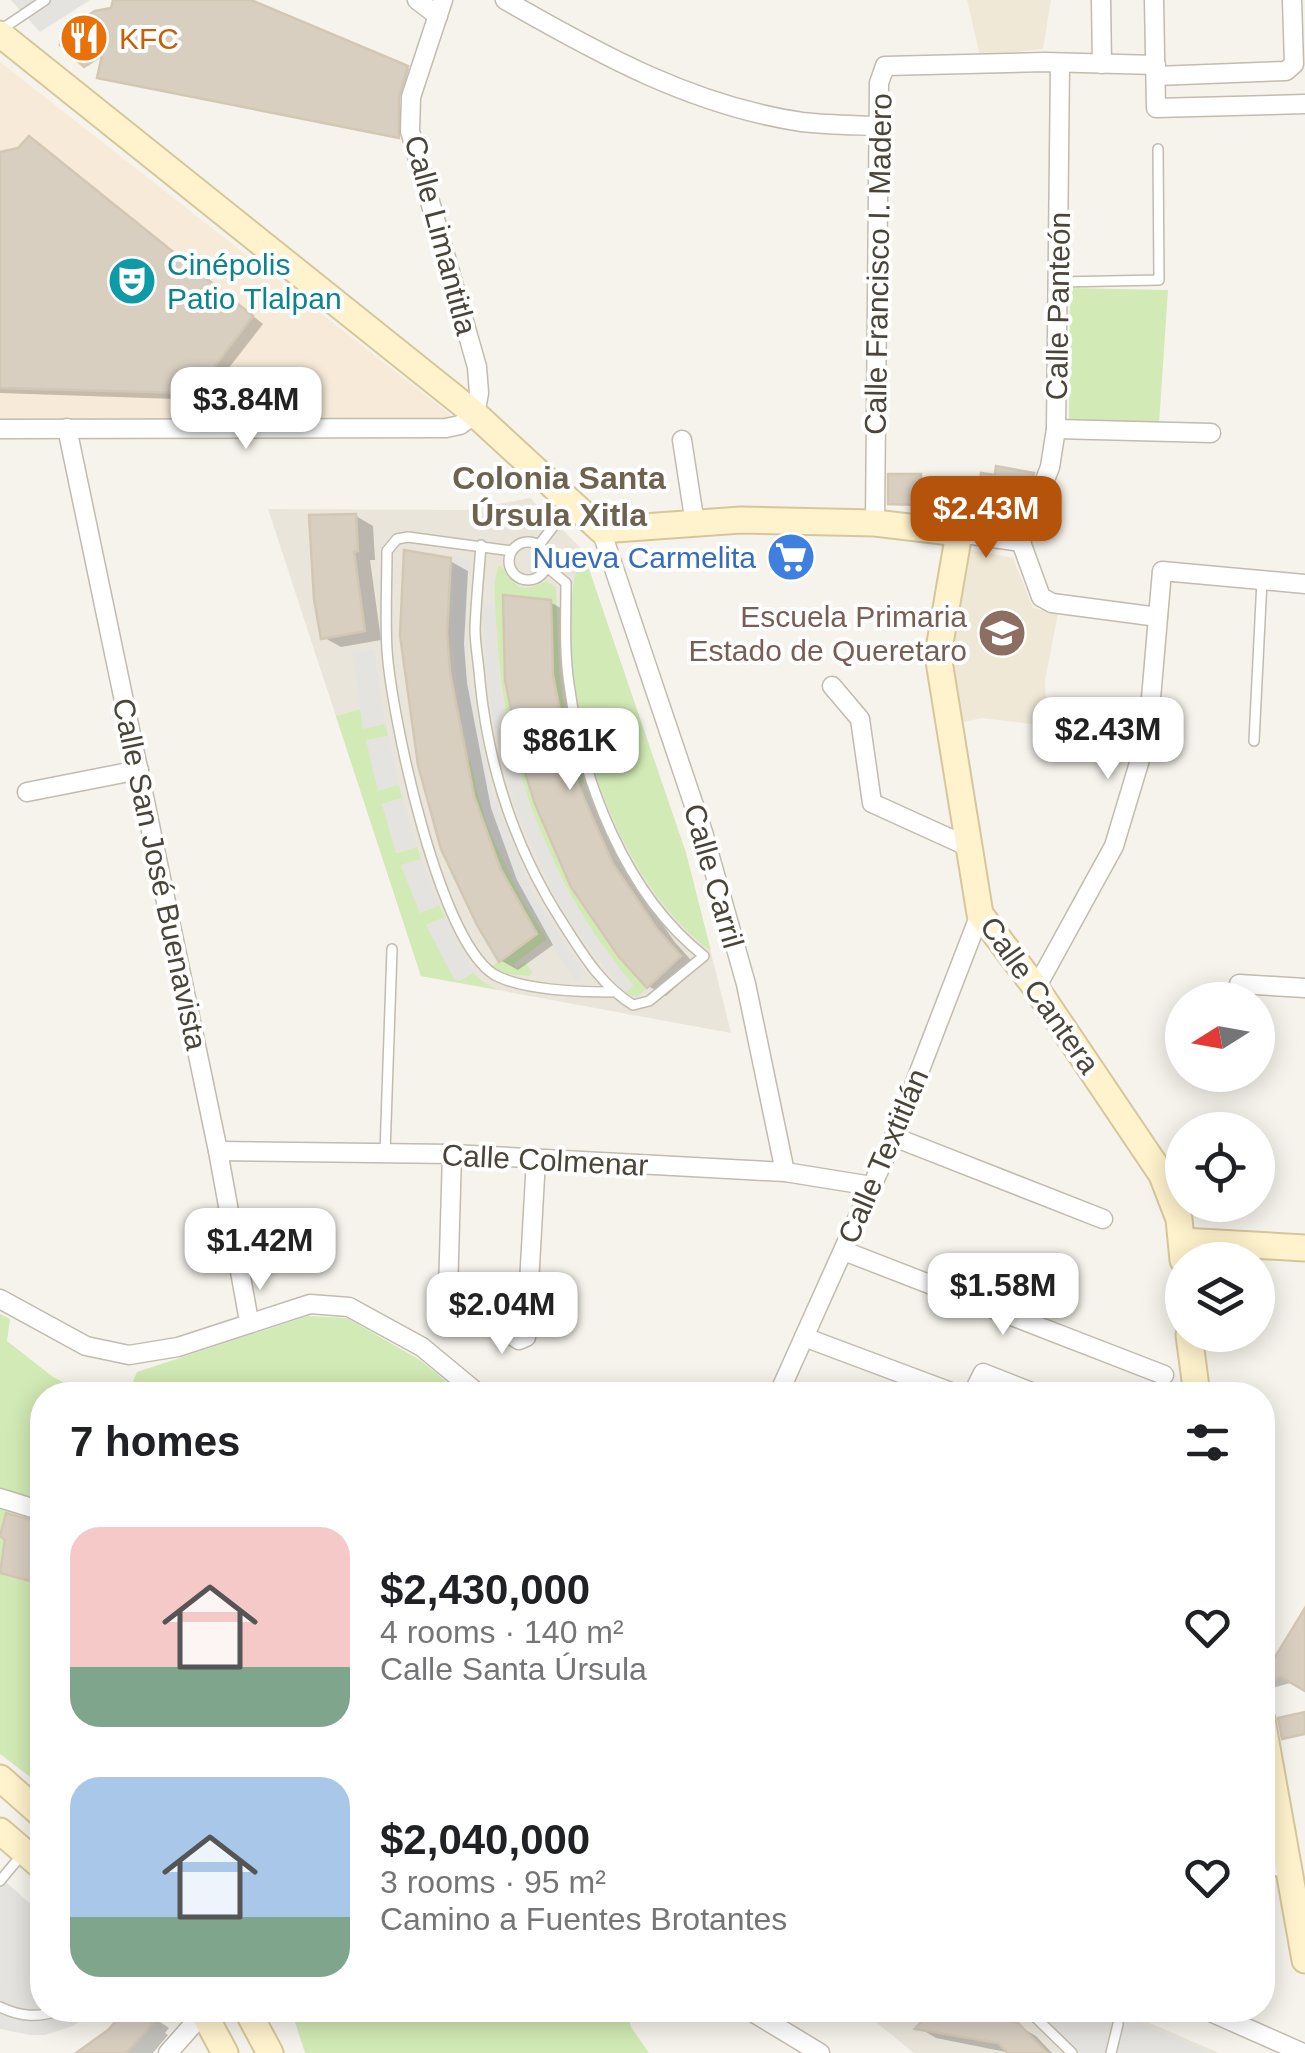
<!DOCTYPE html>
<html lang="en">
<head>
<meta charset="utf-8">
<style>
  :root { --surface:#fff; --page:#f6f6f6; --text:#202124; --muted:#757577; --accent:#b45309 }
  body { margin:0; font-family:Helvetica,sans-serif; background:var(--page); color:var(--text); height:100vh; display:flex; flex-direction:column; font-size:38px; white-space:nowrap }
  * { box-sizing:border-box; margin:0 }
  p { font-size:32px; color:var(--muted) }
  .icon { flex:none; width:55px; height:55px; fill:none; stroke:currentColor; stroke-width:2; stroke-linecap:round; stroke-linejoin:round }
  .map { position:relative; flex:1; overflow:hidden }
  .drawer { position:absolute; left:30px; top:1382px; width:1245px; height:640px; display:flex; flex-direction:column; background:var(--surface); border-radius:40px; box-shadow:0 5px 25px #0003 }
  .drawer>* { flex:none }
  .needle { width:65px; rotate:259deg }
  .buttons { position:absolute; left:1165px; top:982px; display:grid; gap:20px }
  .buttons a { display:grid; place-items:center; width:110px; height:110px; border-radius:50%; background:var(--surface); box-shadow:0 5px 25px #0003; font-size:50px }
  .price { position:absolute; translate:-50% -85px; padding:0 22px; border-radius:20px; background:#fff; color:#222; font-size:32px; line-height:65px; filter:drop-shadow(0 2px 5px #0008) }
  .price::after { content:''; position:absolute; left:50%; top:60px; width:30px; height:22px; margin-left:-15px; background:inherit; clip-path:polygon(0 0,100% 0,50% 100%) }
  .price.active { background:var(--accent); color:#fff }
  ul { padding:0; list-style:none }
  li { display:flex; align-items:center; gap:30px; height:250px; padding:0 40px }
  li span { display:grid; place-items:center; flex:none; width:280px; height:200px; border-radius:30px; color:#555 }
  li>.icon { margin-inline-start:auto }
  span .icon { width:120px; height:120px; fill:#fffc; stroke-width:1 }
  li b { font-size:42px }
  h2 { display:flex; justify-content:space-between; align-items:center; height:120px; padding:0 40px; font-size:42px }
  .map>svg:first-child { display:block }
  .residential { fill:#eae5da }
  .commercial { fill:#f7ead8 }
  .education { fill:#efe8d6 }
  .green { fill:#d2eab5 }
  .parking { fill:#e5e3e0 }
  .shadow { fill:#0003 }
  .building { fill:#d8cfc1; stroke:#d3c7b4; stroke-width:2.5 }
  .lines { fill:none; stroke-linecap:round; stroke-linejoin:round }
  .lane-casing { stroke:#c2bbae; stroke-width:12 }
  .street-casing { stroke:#c2bbae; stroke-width:21 }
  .secondary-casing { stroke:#d6c79b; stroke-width:29 }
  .lane { stroke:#fff; stroke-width:9 }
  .street { stroke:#fff; stroke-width:18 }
  .secondary { stroke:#fff3cd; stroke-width:25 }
  .labels { text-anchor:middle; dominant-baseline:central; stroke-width:8; stroke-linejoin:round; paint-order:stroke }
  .food-label { font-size:30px; fill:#c56008; stroke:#fff; text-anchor:start }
  .street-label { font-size:30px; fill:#4b4439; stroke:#fff }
  .culture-label { font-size:30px; fill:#0d838f; stroke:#fff; text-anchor:start }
  .shop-label { font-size:30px; fill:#366cbe; stroke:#fff; text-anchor:end }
  .education-label { font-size:30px; fill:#785e54; stroke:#fff; text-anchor:end }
  .neighbourhood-label { font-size:32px; font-weight:bold; fill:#6e6250; stroke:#fff }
</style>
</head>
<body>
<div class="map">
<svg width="1305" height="2053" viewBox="0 0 1305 2053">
  <rect width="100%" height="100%" fill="#f6f3ec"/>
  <g class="residential">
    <polygon points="530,498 582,549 686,853 731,1033 421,976 268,509 466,510"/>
    <polygon points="861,2010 1120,2010 1219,2053 914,2053"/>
  </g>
  <polygon class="commercial" points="0,62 447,412 453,419 451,424 0,426"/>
  <g class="education">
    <polygon points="967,0 1051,0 1043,49 980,56"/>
    <polygon points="967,549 1013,558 1033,608 1058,613 1045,681 1047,726 982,718 959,723 944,653"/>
  </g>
  <g class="green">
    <polygon points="1070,288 1168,290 1159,424 1069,424"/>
    <path d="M 582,549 L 686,853 L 711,951 C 609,877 542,668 582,549 Z"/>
    <path d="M 499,565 C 517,582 515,597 546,581 L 556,588 L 559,673 L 565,711 L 584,782 L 582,786 L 579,786 C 568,751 558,715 553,679 C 550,653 553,625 550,600 L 503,596 C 501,744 546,878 647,988 L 637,997 L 624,993 L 633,985 C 549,885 504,763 497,634 C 496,613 491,584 499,565 Z"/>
    <polygon points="361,709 363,728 385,724 388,736 367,740 378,790 399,785 402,798 382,804 397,853 417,847 421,859 401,866 420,913 439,905 445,917 426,925 460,980 474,973 484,983 499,990 421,976 336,716"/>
    <path d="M 466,760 L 471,761 C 485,827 511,883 547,939 L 514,964 L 516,968 L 525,962 L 532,972 L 530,976 L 496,973 L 492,966 L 537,934 C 504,878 480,823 466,760 Z"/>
    <polygon points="0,1314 10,1319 7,1341 53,1377 89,1395 42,1395 42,1786 0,1754"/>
    <polygon points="308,1316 347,1318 420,1360 463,1395 127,1395 137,1372"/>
    <polygon points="291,2010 627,2010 631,2027 649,2053 305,2053"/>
  </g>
  <g class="parking">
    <polygon points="11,0 90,0 40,32"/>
    <polygon points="454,556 469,561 465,633 468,671 492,793 534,896 586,975 576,981 522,900 489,830 478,795 460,711 451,633"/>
    <polygon points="483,605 495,605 499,680 507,722 529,804 566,889 589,927 633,986 624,993 579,935 555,897 517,813 494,724 487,680"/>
    <polygon points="374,650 385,724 363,729 352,652"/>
    <polygon points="388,736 399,785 378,791 366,740"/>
    <polygon points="402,798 417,847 396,853 382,804"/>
    <polygon points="421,859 439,905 420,913 401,865"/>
    <polygon points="445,917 474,973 459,981 454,979 426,925"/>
    <polygon points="0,1877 42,1914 42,2010 94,2010 73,2026 45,2035 30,2035 0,2029"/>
    <polygon points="1039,2010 1110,2010 1210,2053 1077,2053"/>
  </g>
  <g class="shadow">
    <polygon points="116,0 245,0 409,69 400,98 400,137 102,77 104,55 88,66 62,44 114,10"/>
    <polygon points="40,146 263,324 204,400 0,393 0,154"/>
    <polygon points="998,469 1038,478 1032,493 1006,488 1000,527 981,524"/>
    <polygon points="920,477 925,480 925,507 890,503"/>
    <polygon points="356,516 373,526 375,560 370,560 381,640 341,647 323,637"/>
    <polygon points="450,561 468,571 464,644 467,683 491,808 517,880 553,945 518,970 500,960 421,764"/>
    <polygon points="550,602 568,612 570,686 585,763 630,876 674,941 697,967 666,996 648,986 537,802"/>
    <polygon points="1305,1613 1305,1688 1294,1682 1276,1687 1265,1681"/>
    <polygon points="128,2010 142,2010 169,2028 165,2033 168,2035 153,2053 74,2053 100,2039"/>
    <polygon points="935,2010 1017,2025 1036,2036 1052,2053 1011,2053 936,2038 919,2028"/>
  </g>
  <g class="building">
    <polygon points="113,0 251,0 408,66 399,96 399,138 97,78 102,55 84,67 60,45 61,32 95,11 111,8"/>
    <polygon points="29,136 253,316 192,396 187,393 0,388 0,152 18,148"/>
    <polygon points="996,466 1034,473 1027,491 1001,487 995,526 974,523 981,473 995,475"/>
    <polygon points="888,474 921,474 920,505 888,504"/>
    <polygon points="356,514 358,551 354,552 365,631 321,639 314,599 309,515"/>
    <polygon points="404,550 451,558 447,633 450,672 474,796 500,868 537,934 499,962 477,925 441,849 418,765 400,635"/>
    <polygon points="503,595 551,600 553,675 568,752 579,787 613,864 657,929 681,956 647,988 619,957 571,887 535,804 522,763 505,680"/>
    <polygon points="6,1513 42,1523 42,1584 0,1573 5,1540 0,1536"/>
    <polygon points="1305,1608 1305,1691 1281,1677 1262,1682 1262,1665 1272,1662"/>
    <polygon points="1305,1712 1305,1734 1282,1739 1278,1718"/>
    <polygon points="126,2010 144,2010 153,2017 149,2021 153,2023 145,2033 126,2053 76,2053 108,2030"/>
    <polygon points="931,2010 953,2010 1018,2023 1047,2053 1008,2053 998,2043 915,2029"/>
  </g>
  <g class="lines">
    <g class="lane-casing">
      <g id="lane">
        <polyline points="2,29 45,0"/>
        <polyline points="1059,282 1159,280 1158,149"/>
        <circle cx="528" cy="561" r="19"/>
        <path d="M 481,545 C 479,573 476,601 475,629 C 475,646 479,664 480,682 C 489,770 515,850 564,925 C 584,956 601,985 633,1005 L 649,1001 L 704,956 C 625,894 582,781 569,684 C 564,651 566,617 566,583 L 546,566"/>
        <polyline points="539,545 569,506"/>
        <path d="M 512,551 L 408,537 L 397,539 L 387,551 C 387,584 385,617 387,650 C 391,713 440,952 499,977 C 528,990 581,992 612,992"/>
        <polyline points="1254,741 1262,580"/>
        <polyline points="385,1153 392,949"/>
        <polyline points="0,1881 24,1852"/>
        <path d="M 0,2007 C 21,2017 39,2018 60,2010"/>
        <polyline points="1028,2010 1072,2053"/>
        <polyline points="1111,2053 1118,2024"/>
      </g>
    </g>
    <g class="street-casing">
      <g id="street">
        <polyline points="417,0 438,16"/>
        <path d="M 505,0 C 599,54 693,106 802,122 C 827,125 853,125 879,126"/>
        <polyline points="1101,0 1102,64"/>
        <polyline points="1154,0 1156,108 1305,104"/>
        <polyline points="1156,76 1286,71 1294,64 1292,0"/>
        <polyline points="67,428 218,1151 249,1321"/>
        <polyline points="0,429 446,428 460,425 475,414 479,393 477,367 410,131 411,97 443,0"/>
        <polyline points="1056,429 1211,433"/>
        <polyline points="682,440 695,524"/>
        <polyline points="875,523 879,83 885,66 1045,62 1156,65"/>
        <polyline points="601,530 703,832 746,984 785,1172"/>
        <polyline points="959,533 1021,542"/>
        <polyline points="1021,542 1050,467 1056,429 1060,64"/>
        <polyline points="1021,542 1041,597 1052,603 1158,617"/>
        <polyline points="832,686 860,719 872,803 971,848"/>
        <polyline points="27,792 139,770"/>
        <polyline points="1239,984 1305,988"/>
        <polyline points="1036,988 1114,846 1148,733 1162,571 1305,584"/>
        <polyline points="894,1137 1103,1219"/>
        <polyline points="218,1151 452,1154 785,1172 872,1186"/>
        <polyline points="452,1154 448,1292 519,1340 526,1337 536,1159"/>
        <polyline points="844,1251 1164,1375"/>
        <polyline points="0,1299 86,1346 129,1355 178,1347 310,1304 349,1307 422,1347 480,1395"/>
        <polyline points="804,1337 959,1395"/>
        <polyline points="778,1395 894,1137 980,914"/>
        <polyline points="972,1395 983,1373 1039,1395"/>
        <polyline points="0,1498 42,1511"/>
        <polyline points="1262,1860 1290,1871"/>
        <polyline points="749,2010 820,2053"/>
        <polyline points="1206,2010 1303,2053"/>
        <polyline points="168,2053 206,2010"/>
      </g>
    </g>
    <g class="secondary-casing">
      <g id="secondary">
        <polyline points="0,34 475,414 601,530 741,520 875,523 959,533 938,655 980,914 1036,988 1162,1175 1179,1219 1183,1260"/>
        <polyline points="1182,1241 1305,1248"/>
        <polyline points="1189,1335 1197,1395"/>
        <polyline points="1262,1720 1305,1960"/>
        <polyline points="0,1778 42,1815"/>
        <polyline points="0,1831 42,1867"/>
        <polyline points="202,2010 225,2053"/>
        <polyline points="247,2010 270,2053"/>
      </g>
    </g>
    <use href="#lane" class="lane"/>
    <use href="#street" class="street"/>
    <use href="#secondary" class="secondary"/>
  </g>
  <defs>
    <g id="restaurant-disc" transform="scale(2.5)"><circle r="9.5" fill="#e8710a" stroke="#fff"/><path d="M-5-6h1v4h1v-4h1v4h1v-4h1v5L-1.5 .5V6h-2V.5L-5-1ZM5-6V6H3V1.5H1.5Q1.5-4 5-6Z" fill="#fff"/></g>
    <g id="theatre-disc" transform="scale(2.5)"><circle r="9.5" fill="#0f9aa8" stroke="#fff"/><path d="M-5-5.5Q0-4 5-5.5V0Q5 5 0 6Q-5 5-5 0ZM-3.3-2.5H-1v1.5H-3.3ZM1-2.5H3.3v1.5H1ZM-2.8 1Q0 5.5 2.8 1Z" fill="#fff"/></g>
    <g id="supermarket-disc" transform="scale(2.5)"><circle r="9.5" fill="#3f7fe0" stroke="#fff"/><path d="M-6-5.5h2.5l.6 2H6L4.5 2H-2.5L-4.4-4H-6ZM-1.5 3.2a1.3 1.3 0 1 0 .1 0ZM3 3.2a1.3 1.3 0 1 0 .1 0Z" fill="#fff"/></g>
    <g id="school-disc" transform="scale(2.5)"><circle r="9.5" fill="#8d6e63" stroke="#fff"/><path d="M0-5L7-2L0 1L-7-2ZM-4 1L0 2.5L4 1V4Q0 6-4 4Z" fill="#fff"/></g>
  </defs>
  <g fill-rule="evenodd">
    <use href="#restaurant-disc" x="84" y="38"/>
    <use href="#theatre-disc" x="132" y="281"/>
    <use href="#supermarket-disc" x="791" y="557"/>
    <use href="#school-disc" x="1002" y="633"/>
  </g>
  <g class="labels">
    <g class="food-label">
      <text x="119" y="38">KFC</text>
    </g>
    <g class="street-label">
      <text transform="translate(441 235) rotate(75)">Calle Limantitla</text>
      <text transform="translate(878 264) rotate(-89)">Calle Francisco I. Madero</text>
      <text transform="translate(1058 306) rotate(-89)">Calle Panteón</text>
      <text transform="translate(160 874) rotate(78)">Calle San José Buenavista</text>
      <text transform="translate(714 876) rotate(74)">Calle Carril</text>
      <text transform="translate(1040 995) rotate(55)">Calle Cantera</text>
      <text transform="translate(883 1156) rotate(-67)">Calle Textitlán</text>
      <text transform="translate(545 1160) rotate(3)">Calle Colmenar</text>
    </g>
    <g class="culture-label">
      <text x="167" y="264">Cinépolis<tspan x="167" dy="34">Patio Tlalpan</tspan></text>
    </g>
    <g class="shop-label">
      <text x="756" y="557">Nueva Carmelita</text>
    </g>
    <g class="education-label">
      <text x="967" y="616">Escuela Primaria<tspan x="967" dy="34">Estado de Queretaro</tspan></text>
    </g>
    <g class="neighbourhood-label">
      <text x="559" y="478">Colonia Santa<tspan x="559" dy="37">Úrsula Xitla</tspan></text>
    </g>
  </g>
</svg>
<div class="buttons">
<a><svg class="needle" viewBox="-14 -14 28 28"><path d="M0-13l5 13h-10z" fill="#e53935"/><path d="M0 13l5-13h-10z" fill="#757577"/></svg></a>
<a><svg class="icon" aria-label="locate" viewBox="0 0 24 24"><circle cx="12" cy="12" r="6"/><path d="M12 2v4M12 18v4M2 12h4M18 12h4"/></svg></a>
<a><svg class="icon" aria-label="layers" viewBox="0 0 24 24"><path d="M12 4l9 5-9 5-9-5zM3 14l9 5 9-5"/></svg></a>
</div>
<b class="price" style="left:246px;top:452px">$3.84M</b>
<b class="price active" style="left:986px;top:561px">$2.43M</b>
<b class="price" style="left:1108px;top:782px">$2.43M</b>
<b class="price" style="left:570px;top:793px">$861K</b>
<b class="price" style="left:260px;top:1293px">$1.42M</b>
<b class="price" style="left:1003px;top:1338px">$1.58M</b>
<b class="price" style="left:502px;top:1357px">$2.04M</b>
<section class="drawer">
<h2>7 homes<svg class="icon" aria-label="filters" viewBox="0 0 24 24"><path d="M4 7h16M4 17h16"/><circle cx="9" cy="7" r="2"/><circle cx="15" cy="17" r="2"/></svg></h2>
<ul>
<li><span style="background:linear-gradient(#f6c9c9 70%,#7fa58c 0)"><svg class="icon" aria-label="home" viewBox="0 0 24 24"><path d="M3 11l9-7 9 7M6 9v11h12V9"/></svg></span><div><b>$2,430,000</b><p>4 rooms · 140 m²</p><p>Calle Santa Úrsula</p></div><svg class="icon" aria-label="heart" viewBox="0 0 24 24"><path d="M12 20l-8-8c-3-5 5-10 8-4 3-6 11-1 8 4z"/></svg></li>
<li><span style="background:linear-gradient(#a9c7e8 70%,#7fa58c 0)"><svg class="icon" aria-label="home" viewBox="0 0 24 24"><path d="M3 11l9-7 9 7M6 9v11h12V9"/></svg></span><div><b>$2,040,000</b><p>3 rooms · 95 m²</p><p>Camino a Fuentes Brotantes</p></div><svg class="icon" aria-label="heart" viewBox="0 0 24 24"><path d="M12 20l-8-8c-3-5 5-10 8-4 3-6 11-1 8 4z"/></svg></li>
</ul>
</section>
</div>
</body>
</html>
